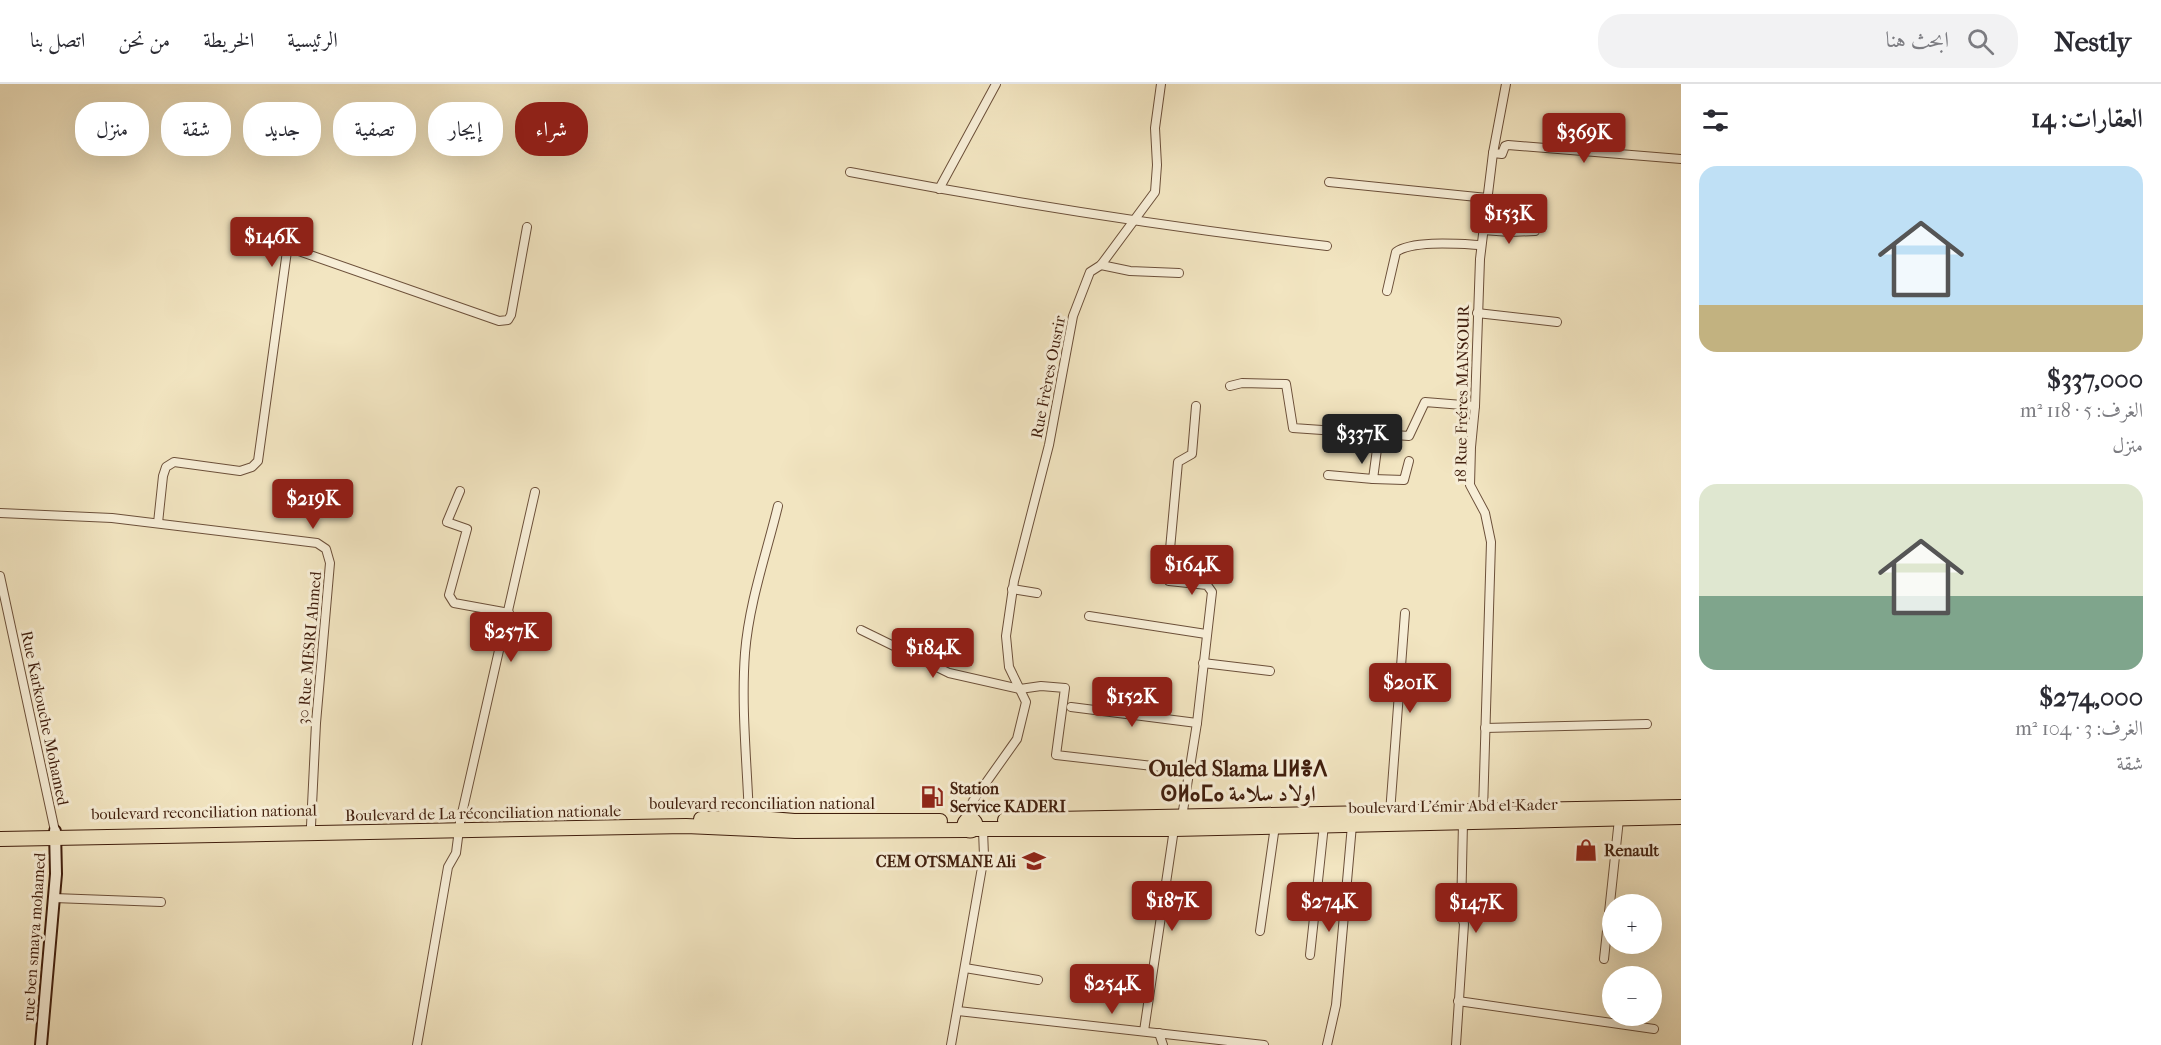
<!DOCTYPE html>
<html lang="ar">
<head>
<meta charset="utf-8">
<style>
  :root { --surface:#fff; --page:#f2f2f3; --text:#2b2b33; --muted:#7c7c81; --line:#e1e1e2; --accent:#8f2418 }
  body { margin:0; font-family:"IM FELL French Canon",Amiri,"Noto Sans Tifinagh",serif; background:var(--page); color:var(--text); direction:rtl; height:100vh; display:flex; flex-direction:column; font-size:22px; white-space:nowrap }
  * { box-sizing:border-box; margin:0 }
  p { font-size:20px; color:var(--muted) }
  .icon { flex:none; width:33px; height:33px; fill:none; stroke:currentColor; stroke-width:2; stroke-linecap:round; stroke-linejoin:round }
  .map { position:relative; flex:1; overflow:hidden; direction:ltr }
  .details { display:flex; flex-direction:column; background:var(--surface); width:480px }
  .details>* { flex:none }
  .hud { position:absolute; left:18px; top:18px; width:570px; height:54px; direction:rtl; display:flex; gap:12px }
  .tools { position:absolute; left:1602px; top:810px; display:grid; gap:12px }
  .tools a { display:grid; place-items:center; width:60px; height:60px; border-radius:50%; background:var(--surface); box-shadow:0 6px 24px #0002; font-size:30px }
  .price { position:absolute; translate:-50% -51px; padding:0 14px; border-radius:6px; background:var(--accent); color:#fff; font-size:20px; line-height:39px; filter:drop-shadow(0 2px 3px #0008) }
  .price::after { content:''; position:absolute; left:50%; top:36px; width:18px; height:14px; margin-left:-9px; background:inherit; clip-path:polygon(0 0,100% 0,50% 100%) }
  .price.on { background:#222; color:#fff }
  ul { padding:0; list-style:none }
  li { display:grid; align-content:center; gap:12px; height:318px; padding:0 18px }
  li span { display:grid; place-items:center; height:186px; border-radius:18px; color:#555 }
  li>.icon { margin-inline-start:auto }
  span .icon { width:108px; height:108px; fill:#fffc; stroke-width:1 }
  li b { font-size:26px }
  h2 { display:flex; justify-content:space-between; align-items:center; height:72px; padding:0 18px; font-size:26px }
  .pill { padding:0 21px; border-radius:24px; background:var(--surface); box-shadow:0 6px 24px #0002; font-size:21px; line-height:54px }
  .pill.on { background:var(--accent); color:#fff }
  header { display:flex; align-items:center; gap:36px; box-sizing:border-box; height:84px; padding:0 30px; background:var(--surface); border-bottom:2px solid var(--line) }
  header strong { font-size:28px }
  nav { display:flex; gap:33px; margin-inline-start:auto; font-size:21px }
  .search { width:420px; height:54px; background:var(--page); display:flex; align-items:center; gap:15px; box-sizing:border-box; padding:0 21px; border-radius:24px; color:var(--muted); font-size:22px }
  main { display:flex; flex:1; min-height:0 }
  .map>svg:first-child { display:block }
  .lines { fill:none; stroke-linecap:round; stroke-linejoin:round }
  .street-casing { stroke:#6c503a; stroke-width:10 }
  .secondary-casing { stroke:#401e0d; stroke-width:14 }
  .highway-casing { stroke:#401e0d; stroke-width:16 }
  .street { stroke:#f7eed7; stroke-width:8 }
  .secondary { stroke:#f7eed7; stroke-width:10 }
  .highway { stroke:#f2e5c1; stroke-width:14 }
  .labels { text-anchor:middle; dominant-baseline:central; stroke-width:6; stroke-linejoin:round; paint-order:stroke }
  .street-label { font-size:16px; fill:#401e0d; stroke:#f7eed7 }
  .poi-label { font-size:16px; font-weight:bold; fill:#401e0d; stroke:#f7eed7; text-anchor:start }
  .district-label { font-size:22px; font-weight:bold; fill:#401e0d; stroke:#f7eed7 }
</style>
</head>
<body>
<header>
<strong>Nestly</strong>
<div class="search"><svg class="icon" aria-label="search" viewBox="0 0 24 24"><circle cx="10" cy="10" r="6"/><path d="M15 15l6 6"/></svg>ابحث هنا</div>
<nav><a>الرئيسية</a><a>الخريطة</a><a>من نحن</a><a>اتصل بنا</a></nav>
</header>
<main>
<section class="details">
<h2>العقارات: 14<svg class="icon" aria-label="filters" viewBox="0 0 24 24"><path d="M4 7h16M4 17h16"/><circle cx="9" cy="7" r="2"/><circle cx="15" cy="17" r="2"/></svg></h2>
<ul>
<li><span style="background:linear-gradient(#bfe0f5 75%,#c2b280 0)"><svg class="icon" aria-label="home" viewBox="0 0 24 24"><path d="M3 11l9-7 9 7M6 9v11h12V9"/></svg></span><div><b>$337,000</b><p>الغرف: 5 · 118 m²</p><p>منزل</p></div></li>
<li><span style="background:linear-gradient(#dfe7d0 60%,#7fa58c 0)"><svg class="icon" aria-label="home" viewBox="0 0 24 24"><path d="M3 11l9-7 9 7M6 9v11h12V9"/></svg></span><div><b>$274,000</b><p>الغرف: 3 · 104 m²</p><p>شقة</p></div></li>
</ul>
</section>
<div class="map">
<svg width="1681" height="961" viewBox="0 0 1681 961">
  <rect width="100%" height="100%" fill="#f2e5c1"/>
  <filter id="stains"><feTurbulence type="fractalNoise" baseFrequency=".00333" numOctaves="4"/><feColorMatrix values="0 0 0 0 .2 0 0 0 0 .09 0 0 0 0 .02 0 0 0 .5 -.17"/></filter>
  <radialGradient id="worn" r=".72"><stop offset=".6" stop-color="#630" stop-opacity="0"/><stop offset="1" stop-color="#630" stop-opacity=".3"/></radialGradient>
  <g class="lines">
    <g class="street-casing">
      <g id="street">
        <polyline points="1493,69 1502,70 1505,62 1508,61 1681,75"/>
        <path d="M 850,88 C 1008,118 1167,143 1327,162"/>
        <polyline points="1329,98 1487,114"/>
        <polyline points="939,105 996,0"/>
        <polyline points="1483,146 1510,148 1535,147"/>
        <polyline points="1101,181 1130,187 1179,189"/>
        <path d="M 1387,207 L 1396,168 C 1413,156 1460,160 1481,161"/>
        <polyline points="1477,229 1557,238"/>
        <polyline points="1230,302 1242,299 1286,300 1293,344 1409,352 1425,318 1475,322"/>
        <polyline points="1328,391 1373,395 1379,350"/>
        <polyline points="1373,395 1404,396 1409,377"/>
        <polyline points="460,407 447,438 467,445 449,511 454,519 509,529"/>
        <polyline points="0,429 112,434 317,459 326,465 330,479 316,639 311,742"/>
        <polyline points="158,439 163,392 166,383 174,378 240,387 252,383 258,377 287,167 293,165 499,237 508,236 511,231 527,143"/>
        <polyline points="0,492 55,747"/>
        <polyline points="1012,505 1037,509"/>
        <polyline points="1089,532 1206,550"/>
        <polyline points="861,546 949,589 1020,605 1041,602 1065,604 1056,671 1188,686"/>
        <polyline points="1203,579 1270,587"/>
        <polyline points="1071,623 1197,639"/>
        <polyline points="1485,644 1647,640"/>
        <polyline points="1483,727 1491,458 1485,429 1470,401 1471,363 1475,322 1480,175 1493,69 1506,0"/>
        <polyline points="1390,729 1405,529"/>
        <path d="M 749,733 C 747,679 741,623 745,569 C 749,519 766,471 778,422"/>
        <polyline points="1182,733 1197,639 1212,508 1207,501 1169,497 1168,487 1178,378 1192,370 1196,322"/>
        <polyline points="970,736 971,722 973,717 1017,655 1026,618 1009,583 1006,552 1014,497 1049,361 1073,232 1090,188 1101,181 1155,108 1157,81 1155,44 1161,0"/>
        <polyline points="54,814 161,818"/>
        <polyline points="1260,847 1275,742"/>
        <polyline points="1310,871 1324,741"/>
        <polyline points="1604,875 1619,735"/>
        <polyline points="965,884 1038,896"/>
        <polyline points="1458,917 1654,945"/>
        <polyline points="958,927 1264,961"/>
        <polyline points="1144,947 1174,745"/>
        <polyline points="1159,949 1163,961"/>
        <polyline points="417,961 448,783 456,769 460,738 535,408"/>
        <polyline points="951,961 984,772 983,746"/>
        <polyline points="1327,961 1336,921 1352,741"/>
        <polyline points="1456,961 1464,840 1461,830 1463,738"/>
      </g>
    </g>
    <g class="secondary-casing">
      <polyline id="secondary" points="41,961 56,790 55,747"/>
    </g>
    <g class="highway-casing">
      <g id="highway">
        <polyline points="701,735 749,733 794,737 940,737"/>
        <circle cx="970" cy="741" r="5.5"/>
        <polyline points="1005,736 1681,723"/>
        <polyline points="973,745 1174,745 1681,733"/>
        <polyline points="0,755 686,742 795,747 966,746"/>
      </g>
    </g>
    <use href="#street" class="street"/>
    <use href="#secondary" class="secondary"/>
    <use href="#highway" class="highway"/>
  </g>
  <defs>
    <g id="fuel-bare" transform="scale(1.8)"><path d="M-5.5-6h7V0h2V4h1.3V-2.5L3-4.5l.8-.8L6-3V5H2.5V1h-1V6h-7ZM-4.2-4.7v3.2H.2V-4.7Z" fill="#8f2418" stroke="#f7eed7" stroke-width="2.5" paint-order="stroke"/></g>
    <g id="shop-bare" transform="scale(1.8)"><path d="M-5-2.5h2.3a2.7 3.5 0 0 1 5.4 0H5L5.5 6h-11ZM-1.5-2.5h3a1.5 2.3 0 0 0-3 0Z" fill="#8f2418" stroke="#f7eed7" stroke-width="2.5" paint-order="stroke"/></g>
    <g id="school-bare" transform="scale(1.8)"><path d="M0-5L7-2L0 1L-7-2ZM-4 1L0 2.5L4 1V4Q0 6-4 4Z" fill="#8f2418" stroke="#f7eed7" stroke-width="2.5" paint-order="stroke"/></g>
  </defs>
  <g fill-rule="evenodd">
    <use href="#fuel-bare" x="932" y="713"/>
    <use href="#shop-bare" x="1586" y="766"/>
    <use href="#school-bare" x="1034" y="777"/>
  </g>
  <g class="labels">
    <g class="street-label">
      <text transform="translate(1048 293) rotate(-79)">Rue Frères Ousrir</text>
      <text transform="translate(1462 310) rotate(-89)">18 Rue Fréres MANSOUR</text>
      <text transform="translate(309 564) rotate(-85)">30 Rue MESRI Ahmed</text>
      <text transform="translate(45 634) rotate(78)">Rue Karkouche Mohamed</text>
      <text x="762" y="719">boulevard reconciliation national</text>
      <text transform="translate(1453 722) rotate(-1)">boulevard L'émir Abd el-Kader</text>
      <text transform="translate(204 728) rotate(-1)">boulevard reconciliation national</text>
      <text transform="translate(483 729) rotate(-1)">Boulevard de La réconciliation nationale</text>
      <text transform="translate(34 853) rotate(-86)">rue ben smaya mohamed</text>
    </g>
    <g class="poi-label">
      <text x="950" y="704">Station<tspan x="950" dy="18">Service KADERI</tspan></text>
      <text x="1604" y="766">Renault</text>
      <text x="1016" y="777" text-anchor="end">CEM OTSMANE Ali</text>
    </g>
    <g class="district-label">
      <text x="1238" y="685">Ouled Slama ⵡⵍⴻⴷ<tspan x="1238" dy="25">ⵙⵍⴰⵎⴰ اولاد سلامة</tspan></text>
    </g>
  </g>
  <rect width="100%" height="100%" filter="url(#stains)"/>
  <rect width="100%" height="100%" fill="url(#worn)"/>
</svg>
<div class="tools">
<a>+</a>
<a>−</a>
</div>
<b class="price" style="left:1584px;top:80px">$369K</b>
<b class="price" style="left:1509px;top:161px">$153K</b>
<b class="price" style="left:272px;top:184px">$146K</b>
<b class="price on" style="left:1362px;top:381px">$337K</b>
<b class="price" style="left:313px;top:446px">$219K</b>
<b class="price" style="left:1192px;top:512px">$164K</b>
<b class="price" style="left:511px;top:579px">$257K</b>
<b class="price" style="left:933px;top:595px">$184K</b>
<b class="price" style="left:1410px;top:630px">$201K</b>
<b class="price" style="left:1132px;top:644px">$152K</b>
<b class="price" style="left:1172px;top:848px">$187K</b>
<b class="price" style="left:1329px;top:849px">$274K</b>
<b class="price" style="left:1476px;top:850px">$147K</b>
<b class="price" style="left:1112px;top:931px">$254K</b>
<div class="hud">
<a class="pill on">شراء</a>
<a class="pill">إيجار</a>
<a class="pill">تصفية</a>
<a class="pill">جديد</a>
<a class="pill">شقة</a>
<a class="pill">منزل</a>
</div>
</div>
</main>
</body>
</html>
